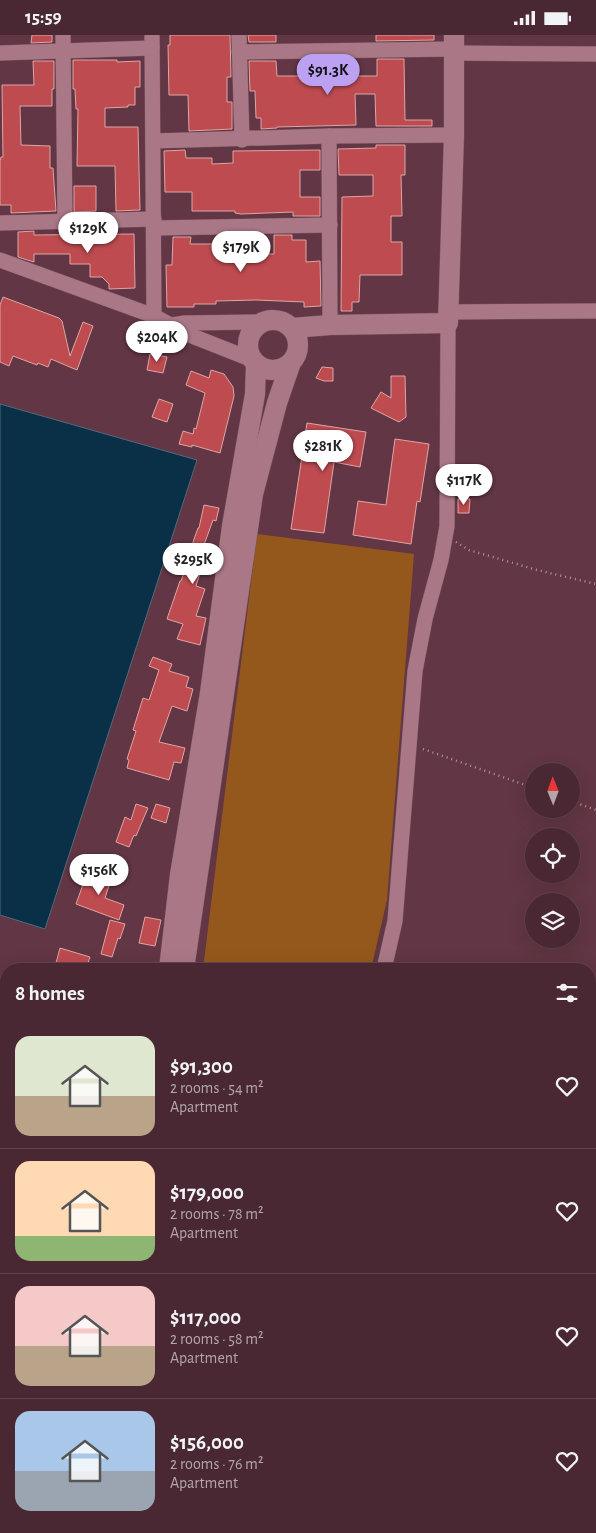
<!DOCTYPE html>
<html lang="en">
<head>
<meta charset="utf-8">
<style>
  :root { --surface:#4a2833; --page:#54343f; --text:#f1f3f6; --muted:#b2a6ac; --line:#61444e; --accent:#bca0f2 }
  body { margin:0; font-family:"Alegreya Sans",sans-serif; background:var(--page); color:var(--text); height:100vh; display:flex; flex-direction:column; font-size:19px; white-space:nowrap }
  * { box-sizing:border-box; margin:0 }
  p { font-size:16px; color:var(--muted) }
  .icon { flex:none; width:28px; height:28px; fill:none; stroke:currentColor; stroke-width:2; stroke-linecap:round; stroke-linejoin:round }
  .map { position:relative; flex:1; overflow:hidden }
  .details { position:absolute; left:0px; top:928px; width:596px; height:571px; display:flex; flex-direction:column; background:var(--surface); border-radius:20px 20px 0 0; box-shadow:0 5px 20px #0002,0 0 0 1px var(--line) }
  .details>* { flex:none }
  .needle { width:32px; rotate:359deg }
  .fabs { position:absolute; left:525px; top:728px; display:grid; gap:10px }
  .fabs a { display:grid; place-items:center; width:55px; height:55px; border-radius:50%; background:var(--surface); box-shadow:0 5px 20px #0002,0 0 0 1px var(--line); font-size:25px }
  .price { position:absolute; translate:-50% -42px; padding:0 11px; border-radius:18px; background:#fff; color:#222; font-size:16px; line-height:32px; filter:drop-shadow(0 1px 2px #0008) }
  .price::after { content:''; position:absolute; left:50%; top:30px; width:15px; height:11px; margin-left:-8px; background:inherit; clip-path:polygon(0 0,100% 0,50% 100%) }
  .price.on { background:var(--accent); color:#111 }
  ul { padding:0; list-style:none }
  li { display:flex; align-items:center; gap:15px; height:125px; padding:0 15px }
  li+li { border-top:1px solid var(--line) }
  li span { display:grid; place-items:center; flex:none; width:140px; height:100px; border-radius:15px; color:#555 }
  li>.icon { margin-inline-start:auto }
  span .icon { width:60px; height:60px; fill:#fffc; stroke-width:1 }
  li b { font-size:21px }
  h2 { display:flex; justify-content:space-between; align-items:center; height:60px; padding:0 15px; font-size:21px }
  .status { display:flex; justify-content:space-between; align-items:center; height:35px; padding:0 25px; background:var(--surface); direction:ltr }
  .status svg { height:14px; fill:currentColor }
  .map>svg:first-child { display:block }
  .green { fill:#95581c }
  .water { fill:#0a3047; stroke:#536a7b }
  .building { fill:#bd4b50; stroke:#dda6a4 }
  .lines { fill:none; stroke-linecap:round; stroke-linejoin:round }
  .minor-casing { stroke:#75535e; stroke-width:16 }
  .tertiary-casing { stroke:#75535e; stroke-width:21 }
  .path { stroke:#b1959d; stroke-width:2.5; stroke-dasharray:1 4; stroke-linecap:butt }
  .minor { stroke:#a97785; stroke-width:15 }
  .tertiary { stroke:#a97785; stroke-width:20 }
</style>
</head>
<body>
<div class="status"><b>15:59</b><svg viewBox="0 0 49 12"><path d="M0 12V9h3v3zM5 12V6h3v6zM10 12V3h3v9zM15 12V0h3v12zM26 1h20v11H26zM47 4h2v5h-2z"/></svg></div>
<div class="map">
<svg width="596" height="1498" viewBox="0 0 596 1498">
  <rect width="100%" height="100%" fill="#623644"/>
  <g class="green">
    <polygon points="257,499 414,519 387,865 371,934 203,934"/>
    <polygon points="0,1330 6,1332 6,1492 71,1493 70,1498 0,1498"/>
  </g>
  <polygon class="water" points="0,369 197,425 45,894 0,880"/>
  <g class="building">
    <polygon points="32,0 52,0 52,7 31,8"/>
    <polygon points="170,0 230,0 231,42 227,42 227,67 232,67 232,94 189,96 188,60 169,60 168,10 170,10"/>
    <polygon points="248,0 276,0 276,7 249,7"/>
    <polygon points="376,0 434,0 434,5 376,6"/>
    <polygon points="377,24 404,24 405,85 432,85 432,91 376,91 375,59 355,59 356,90 277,92 277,93 261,94 261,83 256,83 255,56 250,56 249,26 276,26 277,41 307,41 307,33 333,32 333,40 355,39 355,41 377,41"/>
    <polygon points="73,25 117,25 117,27 140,26 140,52 135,52 135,70 128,70 128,72 105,73 105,92 138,92 140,175 116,176 115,131 77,131 78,74 76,74 75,54 73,54"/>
    <polygon points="33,26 54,26 54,54 52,54 52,71 20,71 21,110 50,111 50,133 53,133 56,176 11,178 11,170 0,170 0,126 1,122 3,122 2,50 34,50"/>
    <polygon points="376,110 405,110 405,140 401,140 402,181 391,181 391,207 402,207 402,240 360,240 359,267 352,267 352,276 341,276 342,162 373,161 373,140 339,140 338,114 376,113"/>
    <polygon points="185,115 186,123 212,123 212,129 233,128 233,116 320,115 320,135 300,135 300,162 320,162 320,181 293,181 293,177 241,179 235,178 235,176 192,176 192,157 165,157 164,116"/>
    <polygon points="74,151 96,151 96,176 74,177"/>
    <polygon points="34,196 34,200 134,199 135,253 109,254 109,249 102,242 90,242 90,229 70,229 70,219 34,219 34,227 18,222 18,197"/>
    <polygon points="274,200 292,200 292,205 306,205 306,227 320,226 321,271 304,272 304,267 256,265 216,266 216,269 194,269 194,272 167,272 166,230 172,230 173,202 191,202 190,209 215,209 215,205 253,203 253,219 274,219"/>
    <polygon points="3,262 59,283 62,286 70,321 83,287 93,291 77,335 51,324 48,332 38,328 37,330 13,321 9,331 0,327 0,270"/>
    <polygon points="150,319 167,322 163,338 147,335"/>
    <polygon points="322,332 333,333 333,346 324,346 316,343"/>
    <polygon points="211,335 224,339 233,352 234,361 220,418 192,410 192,412 179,409 183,396 193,399 194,393 196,394 205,358 186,350 191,336 209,343"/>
    <polygon points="391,341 405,341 406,382 399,387 371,373 381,357 391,363"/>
    <polygon points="159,364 173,369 167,387 152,382"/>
    <polygon points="307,388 366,397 360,432 334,427 324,498 291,494"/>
    <polygon points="395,404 429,409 420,467 417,466 411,509 353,500 358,466 386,470"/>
    <polygon points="458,464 470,464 469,478 458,478"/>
    <polygon points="204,470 219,473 216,486 213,485 204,510 208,512 196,551 205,554 196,581 206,583 200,610 177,604 183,589 167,584 180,546 181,546 187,528 194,504 198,493 199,493"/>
    <polygon points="153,622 172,629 169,636 189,642 186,652 193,654 187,676 172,671 159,707 185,713 181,728 174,727 169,745 127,733 129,725 127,724 136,696 133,695 143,663 149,665 159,635 149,631"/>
    <polygon points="136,769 148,773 136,801 134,800 129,812 116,807 125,782 131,785"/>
    <polygon points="156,769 170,773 166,788 151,783"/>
    <polygon points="99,834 113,838 105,863 124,870 119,885 76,869 86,841 96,844"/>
    <polygon points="145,882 161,885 155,911 139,908"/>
    <polygon points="110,885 125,889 120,904 118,903 112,922 101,919"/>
    <polygon points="60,913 90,922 86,934 75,934 56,928"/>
  </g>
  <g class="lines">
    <g class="minor-casing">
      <g id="minor">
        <polyline points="63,0 65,187"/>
        <polyline points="152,0 154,281"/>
        <polyline points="239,0 242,105"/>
        <polyline points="239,17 454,14"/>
        <polyline points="0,18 152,13"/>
        <polyline points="454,18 596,19"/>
        <polyline points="329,101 330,290"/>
        <polyline points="153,106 329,101 454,100"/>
        <polyline points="0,188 154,184"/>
        <polyline points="154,193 330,190"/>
        <polyline points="0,225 154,281 187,299 253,325"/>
        <polyline points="448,277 596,276"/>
        <polyline points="172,290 185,288 265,287"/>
        <polyline points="384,934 395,886 415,636 425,584 441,525 447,491 448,288"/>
        <polyline points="297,1498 297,1492"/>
      </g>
    </g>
    <g class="tertiary-casing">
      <g id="tertiary">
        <circle cx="273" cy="310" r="25"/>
        <polyline points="292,293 330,290 448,288 454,100 454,0"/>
        <polyline points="169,934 180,840 210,658 232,491 255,359 256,329"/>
        <polyline points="184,934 253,459 277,368 290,330"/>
        <polyline points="86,1498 87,1492"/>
        <polyline points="102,1498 103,1492"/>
      </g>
    </g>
    <g class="path">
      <polyline points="456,507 469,515 537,535 596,549"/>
      <polyline points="423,714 534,753"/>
      <polyline points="571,766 596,775"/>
      <polyline points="590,1100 596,1102"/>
      <polyline points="590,1128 596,1151"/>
      <polyline points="590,1222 596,1224"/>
    </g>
    <use href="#minor" class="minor"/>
    <use href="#tertiary" class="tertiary"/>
  </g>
</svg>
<div class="fabs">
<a><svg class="needle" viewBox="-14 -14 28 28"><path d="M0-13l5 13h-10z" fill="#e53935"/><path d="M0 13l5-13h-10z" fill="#b2a6ac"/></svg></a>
<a><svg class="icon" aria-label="locate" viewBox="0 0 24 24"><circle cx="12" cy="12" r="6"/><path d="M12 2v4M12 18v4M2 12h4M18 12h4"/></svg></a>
<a><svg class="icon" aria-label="layers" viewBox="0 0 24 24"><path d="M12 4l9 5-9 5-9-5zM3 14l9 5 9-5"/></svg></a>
</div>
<b class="price on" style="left:328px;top:61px">$91.3K</b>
<b class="price" style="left:88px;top:219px">$129K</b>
<b class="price" style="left:241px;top:238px">$179K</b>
<b class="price" style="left:157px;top:328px">$204K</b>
<b class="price" style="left:323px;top:437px">$281K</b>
<b class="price" style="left:464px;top:471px">$117K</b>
<b class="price" style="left:193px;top:550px">$295K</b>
<b class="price" style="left:99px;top:861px">$156K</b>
<section class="details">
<h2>8 homes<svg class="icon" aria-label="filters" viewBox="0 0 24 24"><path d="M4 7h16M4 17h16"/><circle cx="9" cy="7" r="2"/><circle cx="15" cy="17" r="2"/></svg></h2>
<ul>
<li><span style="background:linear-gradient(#dfe7d0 60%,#b9a48a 0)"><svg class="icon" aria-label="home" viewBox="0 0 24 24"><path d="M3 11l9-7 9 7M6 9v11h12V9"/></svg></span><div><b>$91,300</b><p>2 rooms · 54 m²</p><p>Apartment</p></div><svg class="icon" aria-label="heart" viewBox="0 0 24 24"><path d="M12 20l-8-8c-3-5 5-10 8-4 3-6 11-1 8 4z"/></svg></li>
<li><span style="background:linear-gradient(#ffd9b3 75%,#8fb573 0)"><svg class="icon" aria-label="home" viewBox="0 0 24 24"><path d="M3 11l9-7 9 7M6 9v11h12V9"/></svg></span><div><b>$179,000</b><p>2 rooms · 78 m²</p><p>Apartment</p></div><svg class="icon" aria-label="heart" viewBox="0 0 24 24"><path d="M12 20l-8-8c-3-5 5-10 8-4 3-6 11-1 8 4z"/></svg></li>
<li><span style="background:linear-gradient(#f6c9c9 60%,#b9a48a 0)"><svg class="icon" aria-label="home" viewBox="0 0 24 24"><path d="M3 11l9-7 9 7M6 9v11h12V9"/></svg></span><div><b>$117,000</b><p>2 rooms · 58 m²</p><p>Apartment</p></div><svg class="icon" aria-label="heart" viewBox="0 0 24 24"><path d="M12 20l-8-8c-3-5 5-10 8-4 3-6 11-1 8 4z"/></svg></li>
<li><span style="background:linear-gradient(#a9c7e8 60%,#9aa5b1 0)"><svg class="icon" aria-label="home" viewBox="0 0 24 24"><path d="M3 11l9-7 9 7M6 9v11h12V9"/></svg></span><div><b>$156,000</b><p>2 rooms · 76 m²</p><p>Apartment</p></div><svg class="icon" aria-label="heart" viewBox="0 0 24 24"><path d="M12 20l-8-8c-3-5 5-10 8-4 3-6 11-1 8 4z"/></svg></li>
</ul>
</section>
</div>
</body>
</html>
